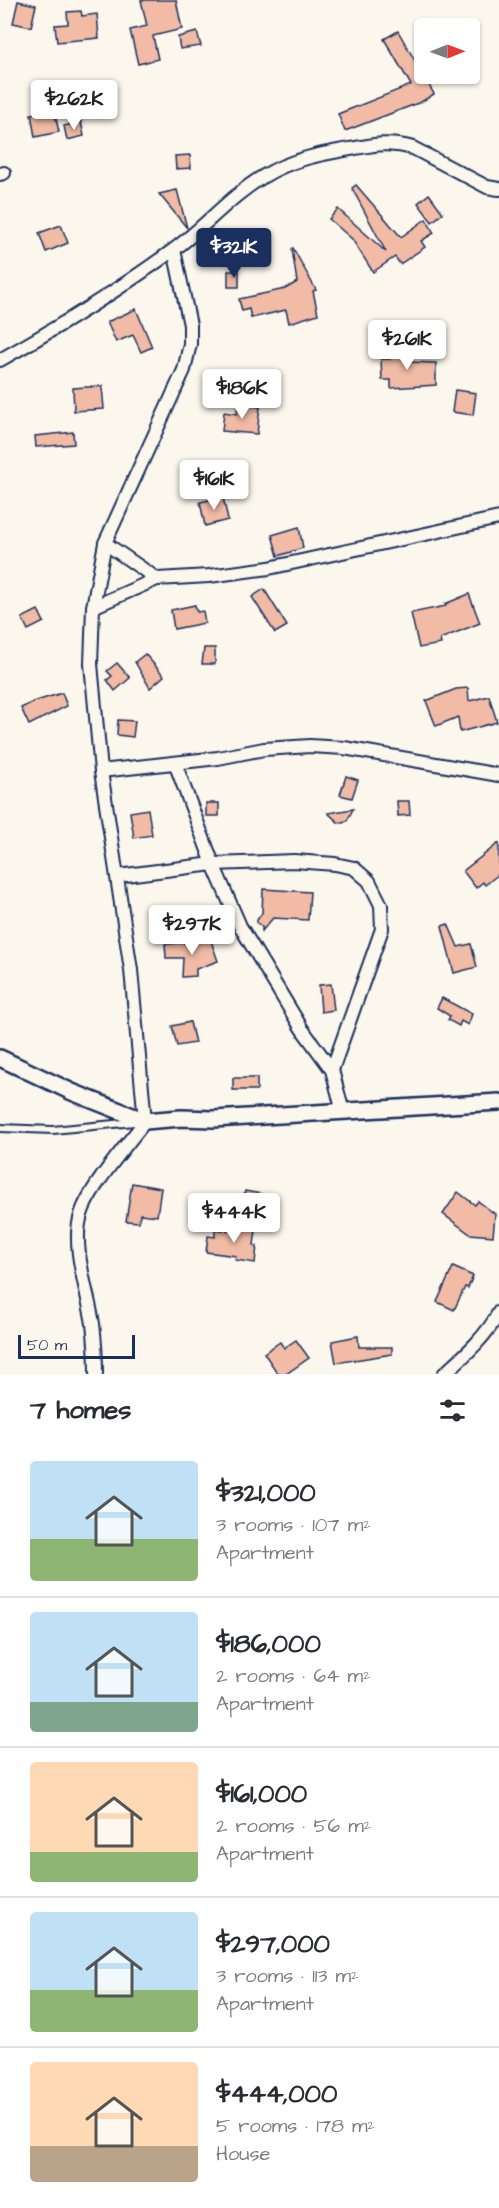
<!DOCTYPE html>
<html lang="en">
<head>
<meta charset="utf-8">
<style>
  :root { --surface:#fff; --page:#f7f7f7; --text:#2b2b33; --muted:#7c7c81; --line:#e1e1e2; --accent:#1b2f5e }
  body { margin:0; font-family:"Architects Daughter",sans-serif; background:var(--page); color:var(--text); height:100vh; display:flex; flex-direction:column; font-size:22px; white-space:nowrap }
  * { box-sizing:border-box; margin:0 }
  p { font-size:20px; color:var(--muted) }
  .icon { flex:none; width:33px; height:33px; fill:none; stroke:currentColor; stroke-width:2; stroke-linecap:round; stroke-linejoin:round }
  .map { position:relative; height:1374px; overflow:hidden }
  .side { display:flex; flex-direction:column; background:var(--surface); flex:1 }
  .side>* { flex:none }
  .needle { width:39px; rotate:89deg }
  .buttons { position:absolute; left:414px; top:18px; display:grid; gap:12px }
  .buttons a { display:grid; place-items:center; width:66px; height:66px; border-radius:6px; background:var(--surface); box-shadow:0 2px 4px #0004; font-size:30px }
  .scale { position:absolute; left:18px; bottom:15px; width:117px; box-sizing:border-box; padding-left:6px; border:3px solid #1b2f5e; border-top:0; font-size:16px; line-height:21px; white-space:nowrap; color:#1b2f5e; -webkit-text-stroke:4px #fbf7ec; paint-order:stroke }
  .price { position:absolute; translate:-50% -51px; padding:0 14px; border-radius:6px; background:#fff; color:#222; font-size:20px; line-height:39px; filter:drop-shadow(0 2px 3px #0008) }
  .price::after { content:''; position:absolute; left:50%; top:36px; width:18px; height:14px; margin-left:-9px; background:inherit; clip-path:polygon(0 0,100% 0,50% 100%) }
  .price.on { background:var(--accent); color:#fff }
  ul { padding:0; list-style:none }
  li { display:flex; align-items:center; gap:18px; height:150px; padding:0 30px }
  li+li { border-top:2px solid var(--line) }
  li span { display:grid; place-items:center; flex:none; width:168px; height:120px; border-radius:6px; color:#555 }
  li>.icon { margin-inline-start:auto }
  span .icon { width:72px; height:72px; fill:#fffc; stroke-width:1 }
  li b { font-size:26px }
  h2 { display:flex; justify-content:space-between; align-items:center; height:72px; padding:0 30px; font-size:26px }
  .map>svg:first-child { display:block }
  .building { fill:#f1bba5; stroke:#1b2f5e; stroke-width:1.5 }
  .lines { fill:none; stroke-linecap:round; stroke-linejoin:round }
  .service-casing { stroke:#1b2f5e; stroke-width:10 }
  .minor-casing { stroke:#1b2f5e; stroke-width:16 }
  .tertiary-casing { stroke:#1b2f5e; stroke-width:20 }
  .service { stroke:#fbf7ec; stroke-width:6 }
  .minor { stroke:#fbf7ec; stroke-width:12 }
  .tertiary { stroke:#fbf7ec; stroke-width:15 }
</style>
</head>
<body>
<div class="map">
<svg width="499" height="1374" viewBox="0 0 499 1374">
  <rect width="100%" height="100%" fill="#fbf7ec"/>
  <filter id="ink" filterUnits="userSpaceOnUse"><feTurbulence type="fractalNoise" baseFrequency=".0167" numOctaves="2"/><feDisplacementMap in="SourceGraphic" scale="12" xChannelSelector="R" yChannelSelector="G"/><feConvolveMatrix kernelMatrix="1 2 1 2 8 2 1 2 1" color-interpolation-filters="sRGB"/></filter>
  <g filter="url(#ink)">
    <g class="building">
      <polygon points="141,0 176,0 182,29 153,36 158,59 138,64 130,30 147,26"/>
      <polygon points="18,1 36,5 31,27 13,23"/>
      <polygon points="81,11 82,16 97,14 99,38 57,42 55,25 68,24 67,12"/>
      <polygon points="398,31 434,94 421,102 345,131 338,114 411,85 384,39"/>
      <polygon points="197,32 201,46 180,49 178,37"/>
      <polygon points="47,111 48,116 55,114 59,132 35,137 31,114"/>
      <polygon points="81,122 84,136 67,140 64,126"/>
      <polygon points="190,155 191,168 176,169 175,156"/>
      <polygon points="356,185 401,237 426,219 434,233 421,241 425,247 400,264 395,257 373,272 352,239 329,219 338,209 386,252 352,188"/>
      <polygon points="177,190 187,228 159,194"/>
      <polygon points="429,194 443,213 432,222 418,203"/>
      <polygon points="61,225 68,243 46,252 39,233"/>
      <polygon points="293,248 316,290 313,291 318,314 289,323 286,310 251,318 249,309 242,311 239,299 285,289 297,282 292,249"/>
      <rect x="228" y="271" width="11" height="16"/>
      <polygon points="136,309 152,347 141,352 133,335 116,342 107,322"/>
      <polygon points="405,347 407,362 436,363 436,385 391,388 391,380 382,380 381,359 390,359 389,348"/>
      <polygon points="102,386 104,409 74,411 73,388"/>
      <polygon points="455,390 476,393 473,415 452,412"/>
      <polygon points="238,404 260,407 257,434 222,431 224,412 237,414"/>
      <polygon points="73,432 74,444 36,447 35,436"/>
      <polygon points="223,497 228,520 205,526 200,502"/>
      <polygon points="299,527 303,548 278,556 272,535"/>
      <polygon points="264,589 287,626 275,633 252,597"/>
      <polygon points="469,594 480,623 440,639 441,644 419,648 411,613 446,606 445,604"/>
      <polygon points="195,605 197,612 203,611 205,623 174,629 171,610"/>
      <polygon points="38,610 44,622 28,630 22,618"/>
      <polygon points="204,648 215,648 215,664 202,664"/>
      <polygon points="145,654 164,676 150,688 135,662"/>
      <polygon points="117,663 130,678 115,691 107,680 112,676 107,671"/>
      <polygon points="468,688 469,701 489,696 497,722 460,732 458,717 436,726 426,701 456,689"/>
      <polygon points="62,693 67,706 29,725 21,708 33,702"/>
      <polygon points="118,720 135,721 133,737 117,735"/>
      <polygon points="346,776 358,780 352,798 340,795"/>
      <polygon points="397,801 409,801 410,815 398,816"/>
      <rect x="206" y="803" width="13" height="13"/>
      <polygon points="148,809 152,835 134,838 130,812"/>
      <polygon points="353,809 347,821 343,823 338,822 328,813"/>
      <polygon points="499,843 499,874 485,885 483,882 476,888 463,871"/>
      <polygon points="263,889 310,892 308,920 273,918 262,931 262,927 257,923 257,920 262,913"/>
      <polygon points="448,924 458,947 471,944 477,967 454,973 442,926"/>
      <polygon points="211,941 218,961 196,969 196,976 182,977 183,958 166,958 165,944"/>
      <polygon points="331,984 334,1010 321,1012 319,985"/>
      <polygon points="442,998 472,1014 468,1025 461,1021 459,1026 448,1020 450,1016 437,1008"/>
      <polygon points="190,1022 195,1043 177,1046 172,1026"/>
      <rect x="233" y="1078" width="24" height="12"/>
      <polygon points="132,1183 161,1188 157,1216 140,1214 139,1222 126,1221"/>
      <polygon points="245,1191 262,1194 258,1220 240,1220"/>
      <polygon points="458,1192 475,1205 478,1201 495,1214 493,1236 470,1234 443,1214"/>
      <polygon points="239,1225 256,1230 254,1245 257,1246 255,1263 235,1260 236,1256 206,1252 208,1236 215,1237 215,1229 238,1232"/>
      <polygon points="453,1267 473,1276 468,1288 465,1287 454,1310 437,1302"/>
      <polygon points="358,1336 359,1347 392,1347 392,1354 336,1363 332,1341"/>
      <polygon points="296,1340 309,1358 286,1374 278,1374 264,1353 280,1342 284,1348"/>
    </g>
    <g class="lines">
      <g class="service-casing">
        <polyline id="service" points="0,1128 53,1130 134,1122"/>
      </g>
      <g class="minor-casing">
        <g id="minor">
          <polyline points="0,174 4,173"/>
          <path d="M 0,360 C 59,327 117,291 172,251 C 204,228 230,196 264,176 C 290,160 320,154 350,149 C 373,145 389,141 413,148 L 487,187 L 499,189"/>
          <polyline points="105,543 157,579"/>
          <polyline points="93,607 157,579 209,576 269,568 499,518"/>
          <polyline points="175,763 213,864 240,926 302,1029 332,1070 343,1112"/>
          <polyline points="101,771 218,758 264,749 310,746 344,748 499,775"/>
          <polyline points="118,876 213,864 294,861 335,864 354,868 369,881 381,905 382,929 332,1070"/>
          <path d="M 96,1374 C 96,1357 95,1340 93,1324 C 88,1291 71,1247 81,1215 C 88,1189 128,1144 145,1121 L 131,970 L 101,771 L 91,664 L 93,607 L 105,543 L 184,370 L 190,344 L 190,325 L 174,250"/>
          <path d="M 444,1374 C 464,1356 487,1336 499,1312"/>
        </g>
      </g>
      <g class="tertiary-casing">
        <polyline id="tertiary" points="0,1058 72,1092 145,1121 181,1118 214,1119 499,1102"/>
      </g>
      <use href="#service" class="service"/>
      <use href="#minor" class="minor"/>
      <use href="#tertiary" class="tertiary"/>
    </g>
  </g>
</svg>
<div class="buttons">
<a><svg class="needle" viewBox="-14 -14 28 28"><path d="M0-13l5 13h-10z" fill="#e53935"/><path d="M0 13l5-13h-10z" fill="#7c7c81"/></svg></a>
</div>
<div class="scale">50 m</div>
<b class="price" style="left:74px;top:131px">$262K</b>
<b class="price on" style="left:234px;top:279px">$321K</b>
<b class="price" style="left:407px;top:371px">$261K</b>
<b class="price" style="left:242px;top:420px">$186K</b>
<b class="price" style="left:214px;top:511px">$161K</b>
<b class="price" style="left:192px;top:956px">$297K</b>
<b class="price" style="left:234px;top:1244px">$444K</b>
</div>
<section class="side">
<h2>7 homes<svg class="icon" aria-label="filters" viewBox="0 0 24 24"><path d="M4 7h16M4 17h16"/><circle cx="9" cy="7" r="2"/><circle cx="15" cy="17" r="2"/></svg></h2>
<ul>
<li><span style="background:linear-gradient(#bfe0f5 65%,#8fb573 0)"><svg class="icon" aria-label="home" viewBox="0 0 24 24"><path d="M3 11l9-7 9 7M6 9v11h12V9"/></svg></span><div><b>$321,000</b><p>3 rooms · 107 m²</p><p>Apartment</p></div></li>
<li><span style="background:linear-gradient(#bfe0f5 75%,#7fa58c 0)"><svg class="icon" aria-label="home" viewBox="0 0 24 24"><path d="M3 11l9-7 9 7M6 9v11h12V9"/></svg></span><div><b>$186,000</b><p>2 rooms · 64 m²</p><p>Apartment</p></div></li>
<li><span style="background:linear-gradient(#ffd9b3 75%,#8fb573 0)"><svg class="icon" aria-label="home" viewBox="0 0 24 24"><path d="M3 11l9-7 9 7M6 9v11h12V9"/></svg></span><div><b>$161,000</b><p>2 rooms · 56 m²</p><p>Apartment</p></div></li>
<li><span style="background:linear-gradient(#bfe0f5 65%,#8fb573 0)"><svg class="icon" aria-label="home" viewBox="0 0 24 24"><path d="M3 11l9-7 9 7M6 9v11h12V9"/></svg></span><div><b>$297,000</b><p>3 rooms · 113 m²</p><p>Apartment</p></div></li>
<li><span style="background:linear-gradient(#ffd9b3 70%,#b9a48a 0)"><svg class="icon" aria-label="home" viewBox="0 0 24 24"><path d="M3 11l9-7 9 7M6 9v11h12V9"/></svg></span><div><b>$444,000</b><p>5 rooms · 178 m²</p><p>House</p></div></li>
</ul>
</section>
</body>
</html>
